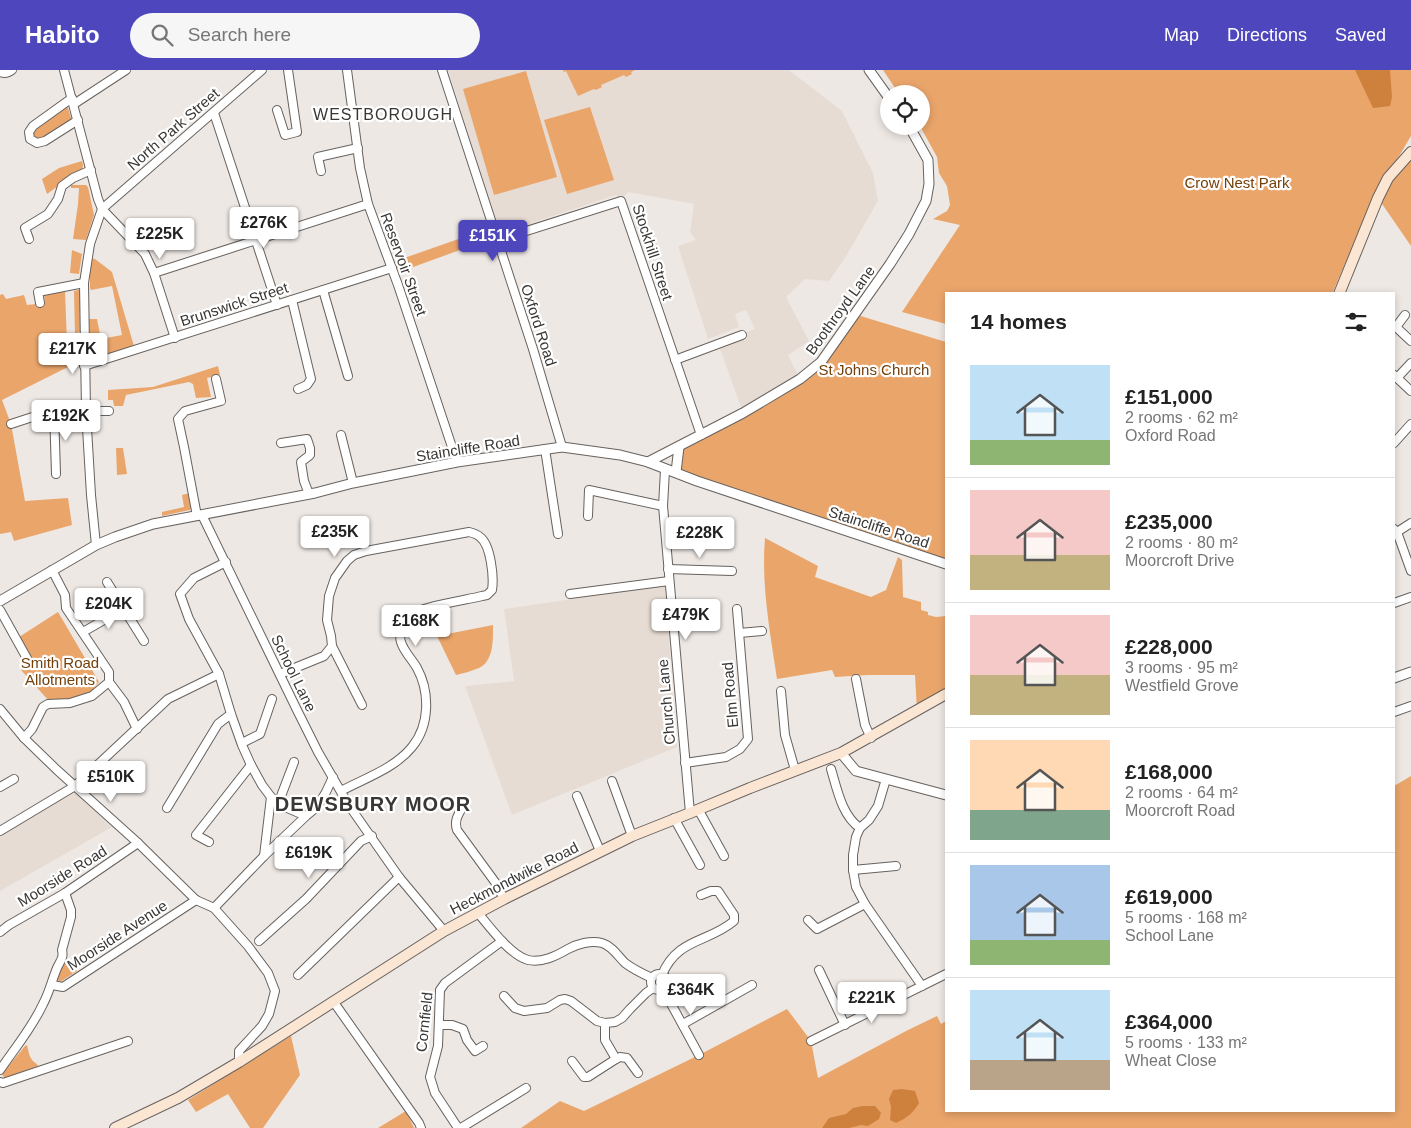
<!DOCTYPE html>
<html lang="en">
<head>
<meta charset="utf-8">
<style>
  :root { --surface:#fff; --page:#f6f6f6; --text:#222; --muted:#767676; --line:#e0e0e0; --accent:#4e46bd }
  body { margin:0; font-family:Helvetica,sans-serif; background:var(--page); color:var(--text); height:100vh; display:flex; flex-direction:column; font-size:19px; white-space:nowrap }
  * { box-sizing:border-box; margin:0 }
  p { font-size:16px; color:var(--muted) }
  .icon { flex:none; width:28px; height:28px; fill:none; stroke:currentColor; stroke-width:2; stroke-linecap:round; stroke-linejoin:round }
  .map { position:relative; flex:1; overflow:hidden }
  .details { position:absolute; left:945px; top:222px; width:450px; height:820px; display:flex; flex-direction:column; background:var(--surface); border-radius:0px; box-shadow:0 2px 8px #0003 }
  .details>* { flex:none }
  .controls { position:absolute; left:880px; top:15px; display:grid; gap:10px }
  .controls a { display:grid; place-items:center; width:50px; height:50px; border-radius:50%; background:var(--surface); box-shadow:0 2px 8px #0003; font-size:25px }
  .price { position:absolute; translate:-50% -42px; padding:0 11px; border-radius:5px; background:#fff; color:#222; font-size:16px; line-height:32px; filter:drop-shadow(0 1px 2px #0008) }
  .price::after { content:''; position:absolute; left:50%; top:30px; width:15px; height:11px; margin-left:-8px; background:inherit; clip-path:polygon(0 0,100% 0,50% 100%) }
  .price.active { background:var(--accent); color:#fff }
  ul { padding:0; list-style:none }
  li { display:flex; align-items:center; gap:15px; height:125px; padding:0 25px }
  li+li { border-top:1px solid var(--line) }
  li span { display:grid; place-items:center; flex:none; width:140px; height:100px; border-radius:0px; color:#555 }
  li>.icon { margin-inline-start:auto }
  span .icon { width:60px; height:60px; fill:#fffc; stroke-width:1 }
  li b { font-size:21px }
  h2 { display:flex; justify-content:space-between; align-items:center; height:60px; padding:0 25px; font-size:21px }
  header { display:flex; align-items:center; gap:30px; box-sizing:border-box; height:70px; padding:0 25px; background:var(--accent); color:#fff }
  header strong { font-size:24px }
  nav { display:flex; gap:28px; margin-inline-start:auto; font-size:18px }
  .search { width:350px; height:45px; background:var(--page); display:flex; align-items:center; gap:12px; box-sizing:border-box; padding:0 18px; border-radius:28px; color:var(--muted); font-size:19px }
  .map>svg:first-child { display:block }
  .built { fill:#e7dcd3 }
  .green { fill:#eaa56b }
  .water { fill:#ce813c }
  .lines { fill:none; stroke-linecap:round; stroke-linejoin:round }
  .minor-casing { stroke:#67625e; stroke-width:10 }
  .tertiary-casing { stroke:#67625e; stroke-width:11 }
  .secondary-casing { stroke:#67625e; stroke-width:12 }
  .minor { stroke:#fff; stroke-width:8 }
  .tertiary { stroke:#fff; stroke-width:9 }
  .secondary { stroke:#fbe6d4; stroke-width:10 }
  .labels { text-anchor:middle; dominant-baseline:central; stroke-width:4.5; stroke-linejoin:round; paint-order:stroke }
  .street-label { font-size:15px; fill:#393735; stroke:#fff }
  .park-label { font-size:15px; fill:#73400c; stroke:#fff }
  .neighbourhood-label { font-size:16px; letter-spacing:1px; fill:#393735; stroke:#fff }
  .district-label { font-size:20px; font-weight:bold; letter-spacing:1px; fill:#393735; stroke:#fff }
</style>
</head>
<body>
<header>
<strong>Habito</strong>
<div class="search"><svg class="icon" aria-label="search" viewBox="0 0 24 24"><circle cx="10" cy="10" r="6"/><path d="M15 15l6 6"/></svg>Search here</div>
<nav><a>Map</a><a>Directions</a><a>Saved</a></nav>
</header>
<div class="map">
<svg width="1411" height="1058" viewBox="0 0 1411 1058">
  <rect width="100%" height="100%" fill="#eee8e4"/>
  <g class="built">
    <polygon points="448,0 789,0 842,41 873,103 878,131 845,188 829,211 805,209 786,227 809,271 788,285 800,309 743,343 719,276 748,265 747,262 755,259 746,240 735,244 739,257 708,269 678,176 696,170 690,162 694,134 628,122 621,131 616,125 504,162 499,160"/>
    <polygon points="665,515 677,677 512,745 465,616 514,611 504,539"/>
    <polygon points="74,722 112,757 0,821 0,764"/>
  </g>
  <g class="green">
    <polygon points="563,0 635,0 631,2 632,4 626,7 624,5 601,15 602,17 596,20 594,19 578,26 566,1 564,2"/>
    <polygon points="883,0 1411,0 1411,66 1370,135 1332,224 946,224 946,254 902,242 960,155 933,149 947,141 950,135 947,116 939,103 937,87 920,56 921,56 921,24 899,24"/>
    <polygon points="526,1 557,107 494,125 463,19"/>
    <path d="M 67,35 L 72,51 C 62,57 44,74 32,69 L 31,62 L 35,57 Z"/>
    <polygon points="590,37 614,110 567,124 544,50"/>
    <polygon points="1411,82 1411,176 1378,128"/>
    <polygon points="82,91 83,95 82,102 72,106 47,124 42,109 59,98"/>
    <polygon points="71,115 86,115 88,117 94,145 86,170 73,169 78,134 79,118 71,118"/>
    <polygon points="487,159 490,169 394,204 390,193"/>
    <polygon points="72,180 82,184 79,204 70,203"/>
    <polygon points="90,188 95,189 112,202 134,276 95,288 91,284 89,249 97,249 101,269 122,265 112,216 91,220 90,218"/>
    <polygon points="83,219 83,263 79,262 75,264 74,221"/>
    <polygon points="65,221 68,297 2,330 11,354 25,431 68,428 72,455 14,471 11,462 0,464 0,225 3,224 6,229 24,225 27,235 45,233 44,224"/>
    <polygon points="854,244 946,272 946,490 883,467 697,411 676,402 679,377 821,292"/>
    <polygon points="218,296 220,305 207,308 211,327 196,328 193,314 189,312 126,325 123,336 114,336 113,330 108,330 108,320 153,317"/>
    <polygon points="116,378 123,378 127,404 117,405"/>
    <polygon points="190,423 194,439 162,446 162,442 184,437 182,425"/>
    <path d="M 765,468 L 818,496 L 815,507 L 871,527 L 886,520 L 898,487 L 902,490 L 903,527 L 921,532 L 921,540 L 928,542 L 928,545 L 936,547 L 946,546 L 946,624 L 917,641 L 915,605 L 868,605 L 835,607 L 832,600 L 777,609 C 770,562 761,515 765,468 Z"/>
    <polygon points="58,542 99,612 88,625 50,632 21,600 33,593 19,567"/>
    <path d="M 493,555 C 493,569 494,591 479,598 C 472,601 464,603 456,605 L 437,566 Z"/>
    <polygon points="1411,706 1411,1058 521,1058 560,1031 584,1041 699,985 787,939 811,971 818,1008 906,961 937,946 941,954 946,951 946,1041 1394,1041 1394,716"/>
    <path d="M 69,891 L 77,898 L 77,901 L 60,912 L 57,909 C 58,899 61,895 69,891 Z"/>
    <polygon points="291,966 300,1005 263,1058 250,1058 228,1024 196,1042 188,1030"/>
    <path d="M 27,975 C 29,982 29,990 37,994 L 38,996 L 5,1009 L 2,1004 L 25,976 Z"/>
    <polygon points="406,1041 414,1058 378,1058"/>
  </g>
  <g class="water">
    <polygon points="1355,0 1390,0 1392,27 1390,36 1373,38"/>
    <path d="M 902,1019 L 915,1021 L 919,1033 C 913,1043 907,1048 896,1053 L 890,1050 L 891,1037 L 889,1029 L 893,1020 Z"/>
    <polygon points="862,1036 875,1036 881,1043 879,1049 868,1056 861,1055 849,1058 822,1058 829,1048 846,1044 853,1038"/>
  </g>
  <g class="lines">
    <g class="minor-casing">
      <g id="minor">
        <polyline points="64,0 98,129 102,139 145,184 154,203 175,268"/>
        <polyline points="347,0 360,98 368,134 398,215 457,392"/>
        <polyline points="442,0 533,279 562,377"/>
        <path d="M 0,2 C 5,4 8,3 12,0"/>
        <polyline points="72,28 33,56 29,62 30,69 37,73 45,71 78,50"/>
        <polyline points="74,34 126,0"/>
        <polyline points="277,40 285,65 297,62 288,0"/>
        <polyline points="214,43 277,235"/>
        <polyline points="321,101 318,87 358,78"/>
        <polyline points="29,169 25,158 48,144 58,129 62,116 73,108 91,100"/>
        <polyline points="498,170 621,131 701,365"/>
        <polyline points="154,203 368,134"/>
        <polyline points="323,220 348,306"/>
        <polyline points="292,230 311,309 307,315 298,319"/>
        <polyline points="40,233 38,222 84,213"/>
        <polyline points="1394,257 1396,257 1411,271"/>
        <polyline points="1396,257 1405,245"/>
        <polyline points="675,290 742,265"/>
        <polyline points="84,296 392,198"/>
        <polyline points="1394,305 1411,321"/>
        <polyline points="1397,308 1411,293"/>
        <polyline points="54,340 56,404"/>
        <polyline points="86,341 109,341"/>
        <polyline points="11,354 54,340 86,336"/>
        <polyline points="341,365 353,413"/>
        <polyline points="281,373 307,369 310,378 310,385 301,392 304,411 309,424"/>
        <polyline points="1394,373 1411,354"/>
        <polyline points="545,379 558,464"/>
        <polyline points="665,400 663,436 690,743"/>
        <polyline points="202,445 297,640 318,682 348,734 399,807 444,861"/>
        <polyline points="197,446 184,377 178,349 185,341 221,331 216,309"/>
        <polyline points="588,446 589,420 663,436"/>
        <polyline points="1394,459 1397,462 1411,501"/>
        <polyline points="1397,462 1411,453"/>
        <polyline points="96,475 91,425 86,341 84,213 90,174 102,139 262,0"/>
        <polyline points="226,492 194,508 180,524 189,549 219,604 231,644 242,675 251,695 262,715 271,727 278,734 306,746"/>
        <polyline points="668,499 732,501"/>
        <polyline points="52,500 65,525 66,538 109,602 109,612 124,632 137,659"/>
        <polyline points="107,512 144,571"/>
        <polyline points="570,524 669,511"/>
        <polyline points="1394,533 1411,527"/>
        <polyline points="0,540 29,592"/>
        <polyline points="83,562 123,539"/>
        <polyline points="739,563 762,561"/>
        <polyline points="332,576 362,635"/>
        <path d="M 280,604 L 324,586 L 332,576 L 331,566 L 327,550 L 329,526 L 335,508 L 347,491 L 354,485 L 366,481 L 469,462 C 473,463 477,464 480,467 C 491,475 494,508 492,520 L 487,525 L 482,526 C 466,530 423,536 412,545 C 404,551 398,562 401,572 C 404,582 412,589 417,598 C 430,622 430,655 412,677 C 394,699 365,708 341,721"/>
        <polyline points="856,609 865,655 871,668"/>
        <polyline points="781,621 785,665 795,700"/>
        <polyline points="0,639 24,668 57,700 138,773 196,830 214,838 248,876 268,903 275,921 269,944 262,956 239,981 239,992"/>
        <polyline points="1394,642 1411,636"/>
        <polyline points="24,668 32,659 43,637 48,634 70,633 92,626 109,612"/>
        <polyline points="242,673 260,664 272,629"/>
        <polyline points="685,693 726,687 740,679 748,669 737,539"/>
        <path d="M 831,699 C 837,719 842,746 860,758"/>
        <polyline points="886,709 878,736 869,750 860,758 856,767 853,785 853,800 856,817 865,834 922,916"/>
        <polyline points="612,711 632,766"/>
        <polyline points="0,717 14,709"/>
        <polyline points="577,726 600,781"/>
        <polyline points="278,734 294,692"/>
        <polyline points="167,738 218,654 231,644"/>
        <path d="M 462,738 C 458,745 454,751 457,760 L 495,812 L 504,829"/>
        <polyline points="698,739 724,786"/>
        <polyline points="674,748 700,795"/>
        <polyline points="0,761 75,716 168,629 219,604"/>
        <polyline points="209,772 196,765 251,695"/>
        <polyline points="264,786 271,727"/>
        <polyline points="853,800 896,796"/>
        <polyline points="214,838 264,786 306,746 317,737 326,722 333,707"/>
        <path d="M 478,843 C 489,856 511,886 528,890 C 542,893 556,886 568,879 C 577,874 591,870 602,873 C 612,876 618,886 625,893 C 633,899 643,904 652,908"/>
        <polyline points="808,850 817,859 865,834"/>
        <polyline points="0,862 9,855 65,823 138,773"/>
        <polyline points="259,871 306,829 361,771 372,766"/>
        <polyline points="819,900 845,955"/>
        <circle cx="659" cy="912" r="8"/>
        <polyline points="298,905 399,807"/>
        <path d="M 662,905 C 677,868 708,873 734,851 L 734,845 L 718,821 L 711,821 L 701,825"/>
        <polyline points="52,915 63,917 196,830"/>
        <polyline points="663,919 699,985"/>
        <polyline points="504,926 515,938 524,941 547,938 560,930 565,929 571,931 597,951 605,953 615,952 622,948 630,939 646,923 653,918"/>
        <polyline points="333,931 419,1053 421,1058"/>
        <polyline points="605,953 605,970 616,989"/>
        <polyline points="683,954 752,915"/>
        <polyline points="440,955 452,955 463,959 467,970 475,981 483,976"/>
        <polyline points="811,971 946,904"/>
        <polyline points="572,991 584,1007 588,1007 616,989 620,987 627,988 638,1003"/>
        <path d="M 0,1000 C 15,978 32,958 43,934 C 49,923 52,910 57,898 C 60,891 64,888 62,880 L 71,847 L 71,840 L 65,823"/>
        <polyline points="0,1012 3,1013 128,971"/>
        <polyline points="458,1058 435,1023 430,1007 438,976 440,920 445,913 502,871"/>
        <polyline points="461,1058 526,1018"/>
      </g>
    </g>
    <g class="tertiary-casing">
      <g id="tertiary">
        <polyline points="869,0 889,28"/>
        <polyline points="648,392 743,343 800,309 821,292 890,194 909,164 926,131 929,114 928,90 909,56"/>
        <polyline points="676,402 679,377"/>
        <polyline points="0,531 96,475 115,467 153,454 315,423 353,413 457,392 562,377 620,385 648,392 697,411 946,494"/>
        <polyline points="1394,608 1411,602"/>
        <polyline points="841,683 856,701 946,725"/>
      </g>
    </g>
    <g class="secondary-casing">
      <g id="secondary">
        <polyline points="1339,224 1378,128 1388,108 1411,82"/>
        <polyline points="115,1058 178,1028 239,992 444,861 504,829 632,766 690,743 750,718 841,683 946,624"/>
      </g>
    </g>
    <use href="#minor" class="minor"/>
    <use href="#tertiary" class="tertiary"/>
    <use href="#secondary" class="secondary"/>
  </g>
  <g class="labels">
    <g class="street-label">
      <text transform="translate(173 59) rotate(-41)">North Park Street</text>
      <text transform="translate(653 182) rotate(72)">Stockhill Street</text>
      <text transform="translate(404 194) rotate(70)">Reservoir Street</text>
      <text transform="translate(234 234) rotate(-18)">Brunswick Street</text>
      <text transform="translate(840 240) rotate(-54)">Boothroyd Lane</text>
      <text transform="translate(539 255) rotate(72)">Oxford Road</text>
      <text transform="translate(468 378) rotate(-9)">Staincliffe Road</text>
      <text transform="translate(879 457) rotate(18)">Staincliffe Road</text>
      <text transform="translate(294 603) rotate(64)">School Lane</text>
      <text transform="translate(730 625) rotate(-95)">Elm Road</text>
      <text transform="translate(666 632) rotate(-95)">Church Lane</text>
      <text transform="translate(62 806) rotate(-32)">Moorside Road</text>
      <text transform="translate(514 808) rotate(-27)">Heckmondwike Road</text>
      <text transform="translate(117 865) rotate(-33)">Moorside Avenue</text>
      <text transform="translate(424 952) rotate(-84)">Cornfield</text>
    </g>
    <g class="park-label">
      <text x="1237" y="112">Crow Nest Park</text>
      <text x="874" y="299">St Johns Church</text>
      <text x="60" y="592">Smith Road<tspan x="60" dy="17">Allotments</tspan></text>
    </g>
    <g class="neighbourhood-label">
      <text x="383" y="44">WESTBOROUGH</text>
    </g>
    <g class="district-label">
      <text x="373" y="734">DEWSBURY MOOR</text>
    </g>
  </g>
</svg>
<div class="controls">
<a><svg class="icon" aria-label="locate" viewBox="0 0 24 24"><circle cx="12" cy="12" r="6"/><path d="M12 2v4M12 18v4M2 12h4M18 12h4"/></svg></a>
</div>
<b class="price" style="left:264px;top:179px">£276K</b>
<b class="price" style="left:160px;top:190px">£225K</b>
<b class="price active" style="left:493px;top:192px">£151K</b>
<b class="price" style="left:73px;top:305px">£217K</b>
<b class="price" style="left:66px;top:372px">£192K</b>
<b class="price" style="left:335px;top:488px">£235K</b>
<b class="price" style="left:700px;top:489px">£228K</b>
<b class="price" style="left:109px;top:560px">£204K</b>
<b class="price" style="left:686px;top:571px">£479K</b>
<b class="price" style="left:416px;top:577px">£168K</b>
<b class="price" style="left:111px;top:733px">£510K</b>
<b class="price" style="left:309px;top:809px">£619K</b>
<b class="price" style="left:691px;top:946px">£364K</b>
<b class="price" style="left:872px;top:954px">£221K</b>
<section class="details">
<h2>14 homes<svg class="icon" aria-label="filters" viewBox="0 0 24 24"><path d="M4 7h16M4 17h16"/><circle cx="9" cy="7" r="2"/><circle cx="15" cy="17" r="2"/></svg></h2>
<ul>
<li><span style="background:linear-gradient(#bfe0f5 75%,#8fb573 0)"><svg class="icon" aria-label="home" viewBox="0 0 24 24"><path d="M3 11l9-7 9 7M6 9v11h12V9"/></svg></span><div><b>£151,000</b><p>2 rooms · 62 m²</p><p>Oxford Road</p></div></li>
<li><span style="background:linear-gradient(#f6c9c9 65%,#c2b280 0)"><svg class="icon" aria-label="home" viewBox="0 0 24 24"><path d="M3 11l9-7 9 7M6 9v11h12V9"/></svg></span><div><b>£235,000</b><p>2 rooms · 80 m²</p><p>Moorcroft Drive</p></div></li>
<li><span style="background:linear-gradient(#f6c9c9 60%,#c2b280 0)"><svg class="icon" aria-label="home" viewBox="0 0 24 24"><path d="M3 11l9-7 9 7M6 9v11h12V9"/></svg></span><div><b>£228,000</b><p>3 rooms · 95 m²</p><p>Westfield Grove</p></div></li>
<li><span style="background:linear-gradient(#ffd9b3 70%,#7fa58c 0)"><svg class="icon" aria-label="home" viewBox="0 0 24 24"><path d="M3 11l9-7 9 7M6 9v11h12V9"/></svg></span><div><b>£168,000</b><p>2 rooms · 64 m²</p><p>Moorcroft Road</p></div></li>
<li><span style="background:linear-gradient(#a9c7e8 75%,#8fb573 0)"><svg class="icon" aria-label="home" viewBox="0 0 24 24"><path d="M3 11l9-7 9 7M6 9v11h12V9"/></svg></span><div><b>£619,000</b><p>5 rooms · 168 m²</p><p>School Lane</p></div></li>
<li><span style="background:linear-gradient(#bfe0f5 70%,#b9a48a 0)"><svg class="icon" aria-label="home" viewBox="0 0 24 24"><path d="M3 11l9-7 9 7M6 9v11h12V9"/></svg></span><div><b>£364,000</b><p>5 rooms · 133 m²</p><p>Wheat Close</p></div></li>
</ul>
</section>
</div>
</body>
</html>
